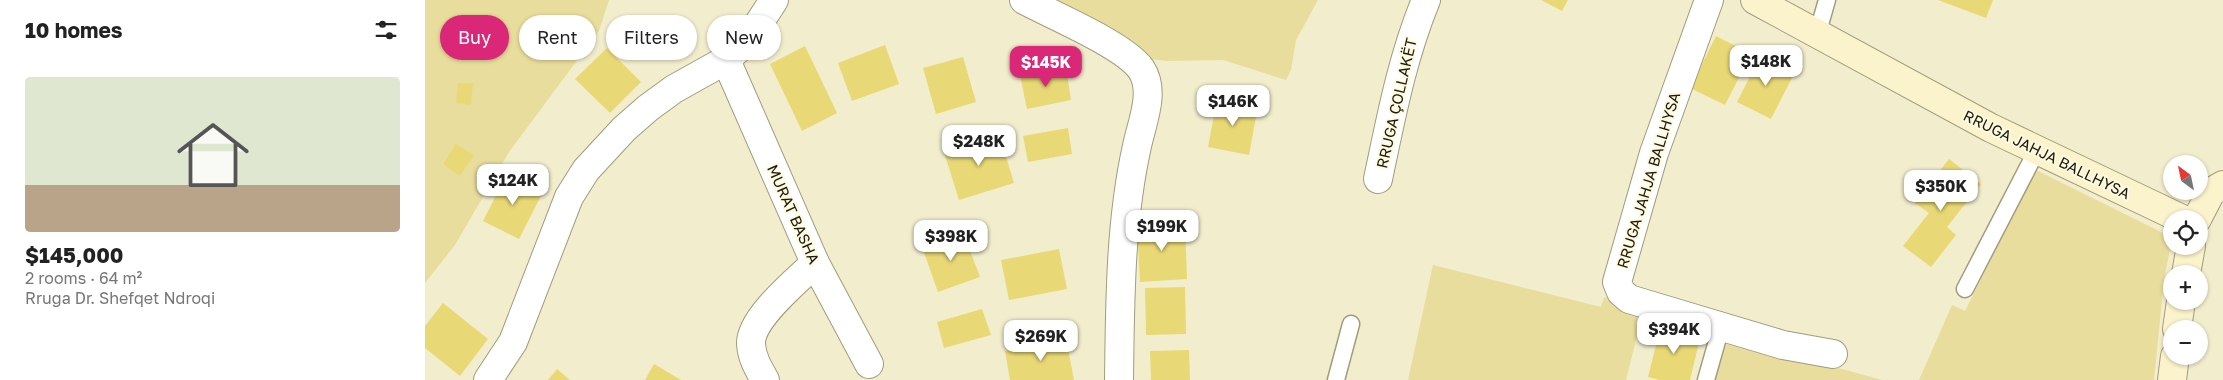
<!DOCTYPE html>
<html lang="en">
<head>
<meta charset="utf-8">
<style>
  :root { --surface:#fff; --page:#f2f2f2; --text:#222; --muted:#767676; --line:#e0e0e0; --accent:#db2777 }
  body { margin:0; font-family:"Golos Text",sans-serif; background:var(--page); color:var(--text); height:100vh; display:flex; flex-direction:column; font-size:19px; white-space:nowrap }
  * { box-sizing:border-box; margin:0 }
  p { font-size:16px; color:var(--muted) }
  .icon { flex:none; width:28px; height:28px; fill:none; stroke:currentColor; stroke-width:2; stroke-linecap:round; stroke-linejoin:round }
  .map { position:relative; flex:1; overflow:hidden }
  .details { display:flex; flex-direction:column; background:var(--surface); width:425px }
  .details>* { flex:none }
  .banner { position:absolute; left:15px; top:15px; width:475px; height:45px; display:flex; gap:10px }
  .needle { width:32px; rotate:327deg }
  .tools { position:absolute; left:1738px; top:155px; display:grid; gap:10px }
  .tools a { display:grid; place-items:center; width:45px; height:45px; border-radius:50%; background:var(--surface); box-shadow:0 1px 4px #0004; font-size:25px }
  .price { position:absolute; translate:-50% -42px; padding:0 11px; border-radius:10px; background:#fff; color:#222; font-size:16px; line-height:32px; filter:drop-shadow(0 1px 2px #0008) }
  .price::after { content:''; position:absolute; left:50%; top:30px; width:15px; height:11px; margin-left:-8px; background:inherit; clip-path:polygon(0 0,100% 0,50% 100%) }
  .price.current { background:var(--accent); color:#fff }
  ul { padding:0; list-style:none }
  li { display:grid; align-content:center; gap:10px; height:265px; padding:0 25px }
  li+li { border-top:1px solid var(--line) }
  li span { display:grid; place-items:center; height:155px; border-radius:5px; color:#555 }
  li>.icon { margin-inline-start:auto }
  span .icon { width:90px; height:90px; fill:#fffc; stroke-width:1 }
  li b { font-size:21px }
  h2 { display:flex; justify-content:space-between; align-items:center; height:60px; padding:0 25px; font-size:21px }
  .tag { padding:0 18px; border-radius:22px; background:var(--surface); box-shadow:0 1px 4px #0004; font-size:18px; line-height:45px }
  .tag.current { background:var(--accent); color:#fff }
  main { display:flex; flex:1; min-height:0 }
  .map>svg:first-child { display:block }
  .green { fill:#e8dd9c }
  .building { fill:#e9d976 }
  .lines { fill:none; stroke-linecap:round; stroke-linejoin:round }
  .lane-casing { stroke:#a19c7d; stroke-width:19 }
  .street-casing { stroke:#a19c7d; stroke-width:30 }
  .secondary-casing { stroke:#a19c7d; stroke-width:30 }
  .lane { stroke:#fff; stroke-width:16 }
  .street { stroke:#fff; stroke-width:28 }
  .secondary { stroke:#faf3cb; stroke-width:28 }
  .labels { text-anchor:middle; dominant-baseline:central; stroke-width:4; stroke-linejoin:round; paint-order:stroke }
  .street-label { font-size:15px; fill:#1d1b0f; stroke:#fefadf }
</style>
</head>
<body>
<main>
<section class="details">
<h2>10 homes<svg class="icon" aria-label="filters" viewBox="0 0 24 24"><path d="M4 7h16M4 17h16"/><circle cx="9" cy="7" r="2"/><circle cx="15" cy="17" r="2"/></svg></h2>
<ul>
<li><span style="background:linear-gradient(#dfe7d0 70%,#b9a48a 0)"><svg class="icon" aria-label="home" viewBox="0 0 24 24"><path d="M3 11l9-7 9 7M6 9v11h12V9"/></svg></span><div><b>$145,000</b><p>2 rooms · 64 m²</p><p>Rruga Dr. Shefqet Ndroqi</p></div></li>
</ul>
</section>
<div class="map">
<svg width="1798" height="380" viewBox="0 0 1798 380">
  <rect width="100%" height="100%" fill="#f2edcc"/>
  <g class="green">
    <polygon points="0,0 184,0 174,31 84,152 30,245 0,283"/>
    <polygon points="624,0 893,0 871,40 866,70 861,80 798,60 742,61 725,59"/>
    <polygon points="1611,170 1740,234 1746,244 1739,279 1729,380 1494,380 1527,305 1540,311"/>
    <polygon points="1008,265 1176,307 1179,297 1218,312 1201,380 983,380"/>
    <polygon points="1309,339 1457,380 1290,380 1301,345"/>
  </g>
  <g class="building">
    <polygon points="1116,0 1143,0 1137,11"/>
    <polygon points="1513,0 1568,0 1561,18"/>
    <polygon points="1291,36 1326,54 1300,105 1265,88"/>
    <polygon points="460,45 474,84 427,101 413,63"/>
    <polygon points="380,46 412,113 377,131 345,64"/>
    <polygon points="182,48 216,82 185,113 150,79"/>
    <polygon points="1336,55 1370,72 1346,119 1312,102"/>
    <polygon points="538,57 551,102 511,114 498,68"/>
    <polygon points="641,67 646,100 602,109 595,75"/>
    <polygon points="33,83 48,83 46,105 31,103"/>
    <polygon points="792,99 833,106 824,155 783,147"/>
    <polygon points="643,128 647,154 603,162 598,136"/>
    <polygon points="574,134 589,183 534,200 519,152"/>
    <polygon points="31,144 49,155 35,176 18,164"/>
    <polygon points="1524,159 1556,184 1522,227 1531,235 1506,267 1478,246 1504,213 1490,203"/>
    <polygon points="82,174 118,192 94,239 58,221"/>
    <polygon points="760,223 762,279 715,282 712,226"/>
    <polygon points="538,232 555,277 513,292 497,247"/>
    <polygon points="634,249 642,289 584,300 576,260"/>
    <polygon points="760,287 761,334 721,335 720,288"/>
    <polygon points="18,303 63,339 35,376 0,348 0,326"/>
    <polygon points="557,309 566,335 519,348 512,322"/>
    <polygon points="1236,325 1276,334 1265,380 1235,380 1223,377"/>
    <polygon points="641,339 649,380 585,380 580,351"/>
    <polygon points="764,350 765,380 726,380 725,351"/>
    <polygon points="229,364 256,380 220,380"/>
    <polygon points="132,369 145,380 123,380"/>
  </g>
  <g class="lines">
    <g class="lane-casing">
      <g id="lane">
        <polyline points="1392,35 1402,0"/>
        <polyline points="1540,289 1612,150"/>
        <polyline points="911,380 926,324"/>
        <polyline points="1281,380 1296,327"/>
      </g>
    </g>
    <g class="street-casing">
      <g id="street">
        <path d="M 599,0 C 627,15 699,45 716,69 C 731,91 717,122 712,146 C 695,222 695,302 694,380"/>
        <polyline points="1284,0 1229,153 1192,282 1196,292 1204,299 1358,345 1408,354"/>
        <polyline points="301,60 390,263 444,364"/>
        <path d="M 953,179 C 966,118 977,58 1001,0"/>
        <polyline points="63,380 88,342 144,197 161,170 199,129 223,108 249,89 301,60 323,40 349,0"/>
        <path d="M 340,380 C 333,368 327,358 326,344 C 325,318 373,280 390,263"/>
      </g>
    </g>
    <g class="secondary-casing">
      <g id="secondary">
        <polyline points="1330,0 1566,128 1757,219"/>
        <polyline points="1772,219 1786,192 1798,185"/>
        <polyline points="1761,274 1766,246"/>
        <polyline points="1752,329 1756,301"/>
        <polyline points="1747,380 1750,356"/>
      </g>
    </g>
    <use href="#lane" class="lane"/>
    <use href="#street" class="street"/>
    <use href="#secondary" class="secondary"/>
  </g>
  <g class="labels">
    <g class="street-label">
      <text transform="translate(971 103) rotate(-77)">RRUGA ÇOLLAKËT</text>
      <text transform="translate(1622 154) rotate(26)">RRUGA JAHJA BALLHYSA</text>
      <text transform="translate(1223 180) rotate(-73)">RRUGA JAHJA BALLHYSA</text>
      <text transform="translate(369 214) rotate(66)">MURAT BASHA</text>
    </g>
  </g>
</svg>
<div class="tools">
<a><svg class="needle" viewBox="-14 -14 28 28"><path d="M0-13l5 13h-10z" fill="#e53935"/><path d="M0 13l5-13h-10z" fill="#767676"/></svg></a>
<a><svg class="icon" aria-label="locate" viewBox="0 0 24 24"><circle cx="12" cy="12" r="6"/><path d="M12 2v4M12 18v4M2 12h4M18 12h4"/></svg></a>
<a>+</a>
<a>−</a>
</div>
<b class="price" style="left:1341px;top:87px">$148K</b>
<b class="price current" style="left:621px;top:88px">$145K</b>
<b class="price" style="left:808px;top:127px">$146K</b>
<b class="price" style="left:554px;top:167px">$248K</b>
<b class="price" style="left:88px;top:206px">$124K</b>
<b class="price" style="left:1516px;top:212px">$350K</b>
<b class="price" style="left:737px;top:252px">$199K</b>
<b class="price" style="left:526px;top:262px">$398K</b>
<b class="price" style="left:1249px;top:355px">$394K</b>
<b class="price" style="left:616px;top:362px">$269K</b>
<div class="banner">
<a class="tag current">Buy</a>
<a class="tag">Rent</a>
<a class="tag">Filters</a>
<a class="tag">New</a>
</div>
</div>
</main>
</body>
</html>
